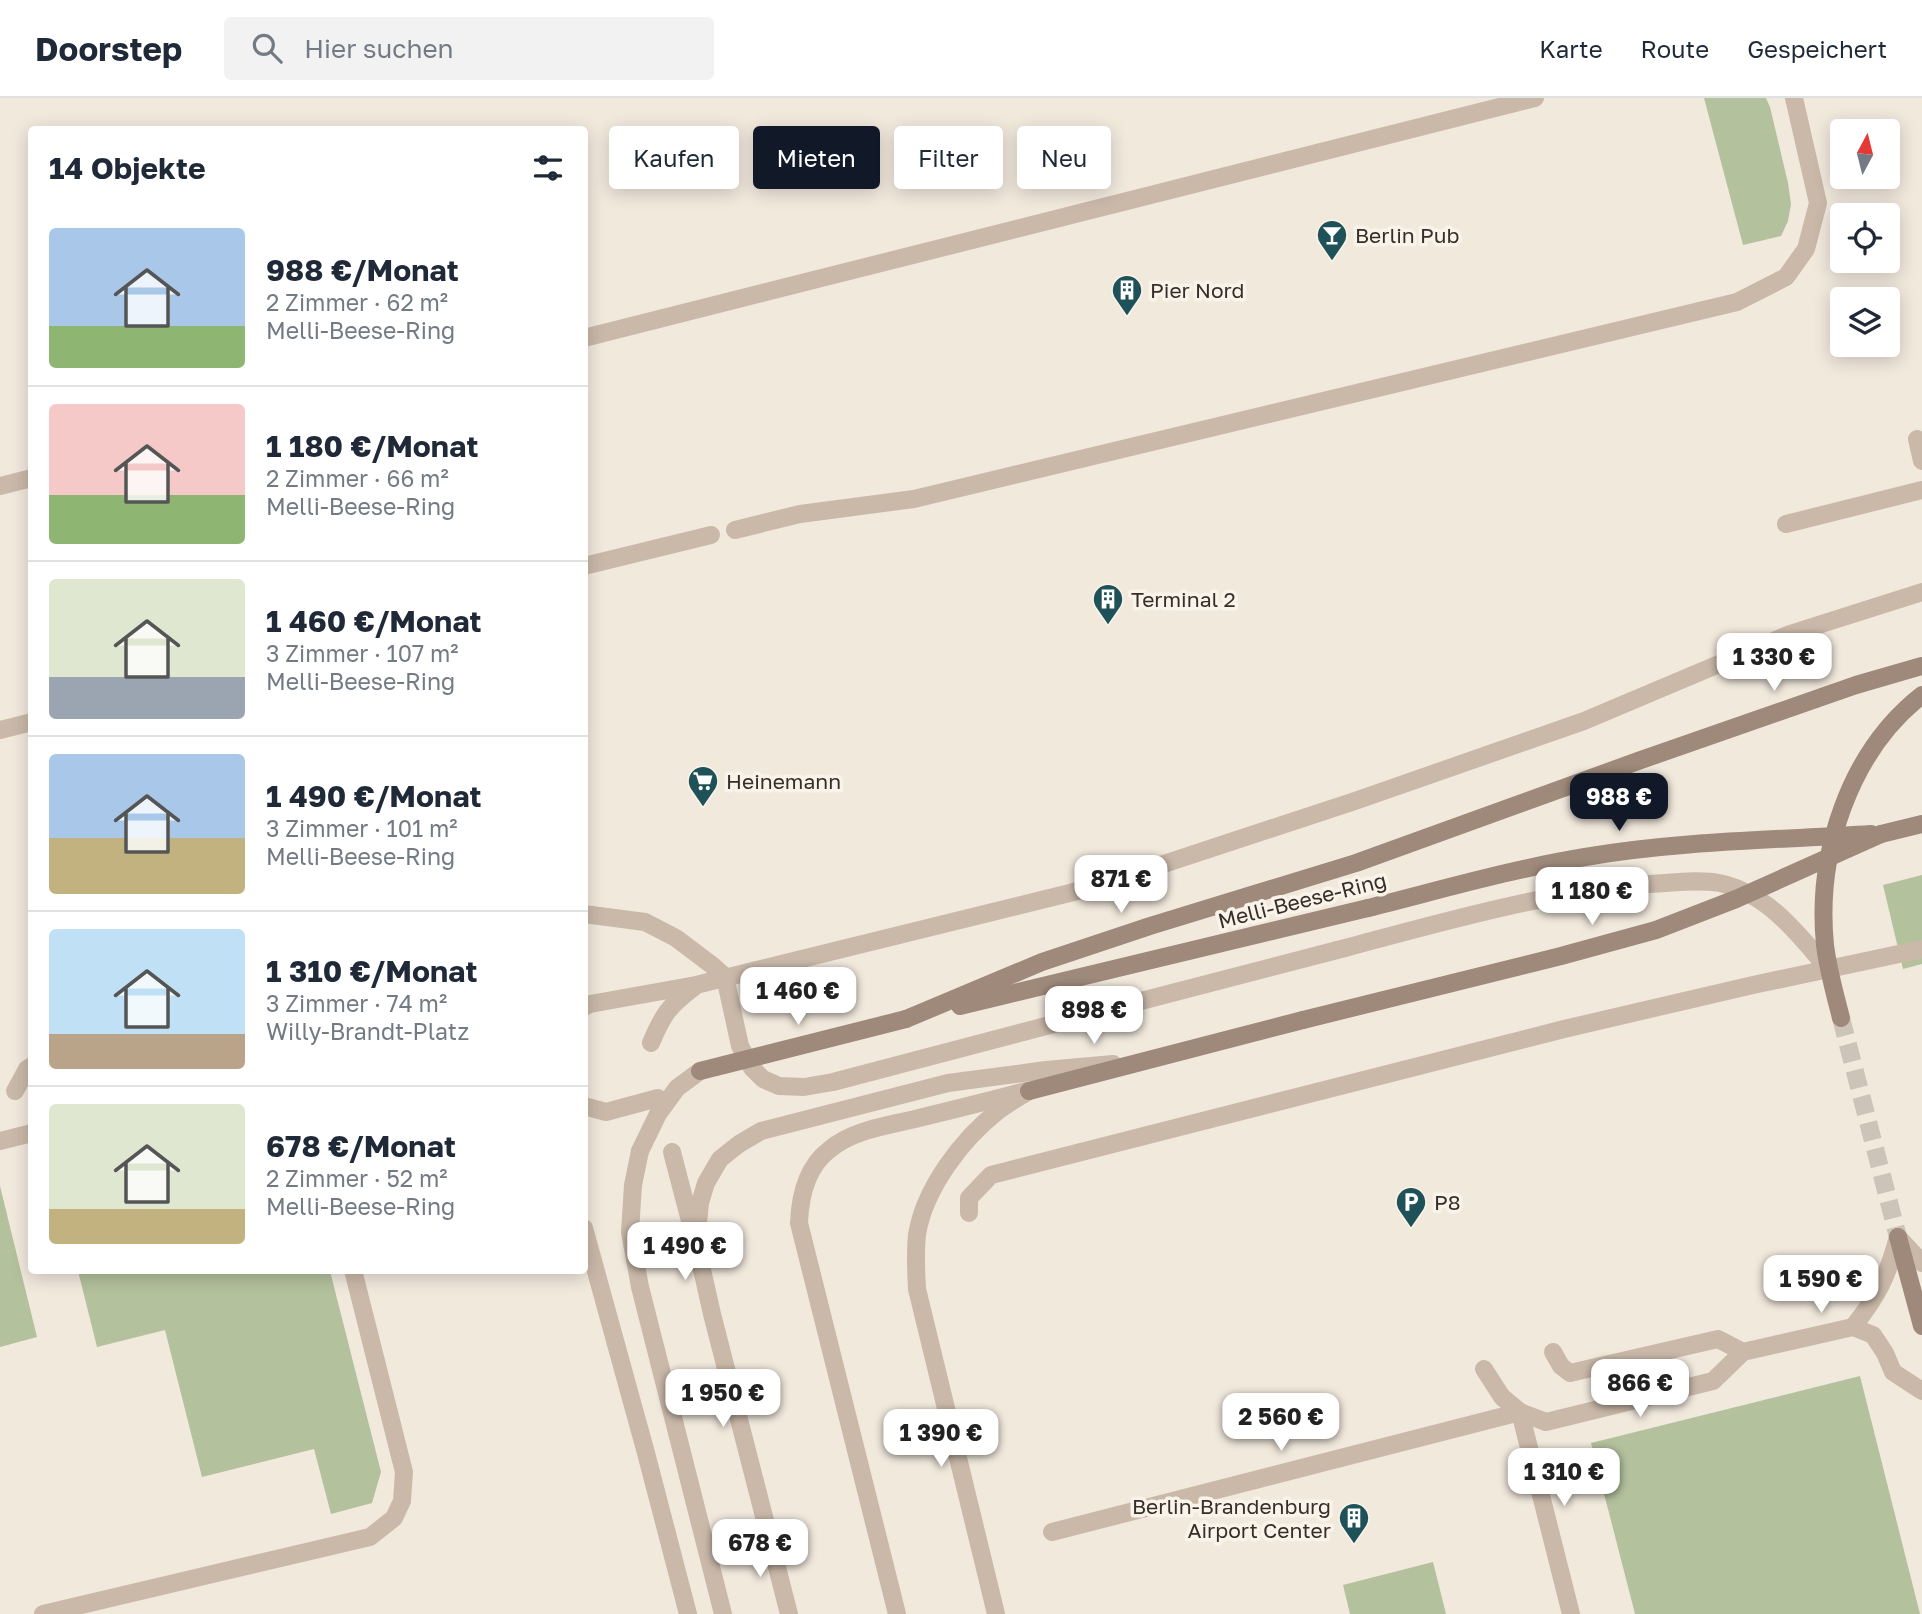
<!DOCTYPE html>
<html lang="de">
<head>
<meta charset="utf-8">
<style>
  :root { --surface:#fff; --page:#f2f2f3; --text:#1f2937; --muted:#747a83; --line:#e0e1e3; --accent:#111827 }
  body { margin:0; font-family:"Golos Text",sans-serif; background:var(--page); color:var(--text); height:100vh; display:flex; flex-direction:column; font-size:26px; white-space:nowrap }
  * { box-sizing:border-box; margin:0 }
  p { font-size:23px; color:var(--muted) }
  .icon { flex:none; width:38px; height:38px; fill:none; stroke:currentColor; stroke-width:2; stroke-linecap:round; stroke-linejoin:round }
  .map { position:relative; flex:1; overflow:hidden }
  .panel { position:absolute; left:28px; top:28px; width:560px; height:1148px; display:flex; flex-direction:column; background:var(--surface); border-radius:7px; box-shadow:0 4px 18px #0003 }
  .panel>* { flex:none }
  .top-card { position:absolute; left:609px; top:28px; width:665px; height:63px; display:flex; gap:14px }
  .needle { width:46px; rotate:7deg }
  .controls { position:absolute; left:1830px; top:21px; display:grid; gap:14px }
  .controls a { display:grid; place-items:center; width:70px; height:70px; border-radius:7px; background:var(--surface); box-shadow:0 4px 18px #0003; font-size:35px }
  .price { position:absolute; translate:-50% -60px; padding:0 16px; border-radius:14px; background:#fff; color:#222; font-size:23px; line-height:46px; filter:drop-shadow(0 2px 4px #0008) }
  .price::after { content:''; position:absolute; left:50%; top:42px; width:21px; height:16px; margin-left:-10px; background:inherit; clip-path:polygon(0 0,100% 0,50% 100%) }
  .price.on { background:var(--accent); color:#fff }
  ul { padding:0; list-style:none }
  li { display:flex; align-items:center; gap:21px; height:175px; padding:0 21px }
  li+li { border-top:2px solid var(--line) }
  li span { display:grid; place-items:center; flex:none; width:196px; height:140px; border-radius:7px; color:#555 }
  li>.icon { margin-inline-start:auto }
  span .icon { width:84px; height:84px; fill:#fffc; stroke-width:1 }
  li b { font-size:30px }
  h2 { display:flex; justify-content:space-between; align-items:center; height:84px; padding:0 21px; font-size:30px }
  .tag { padding:0 24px; border-radius:7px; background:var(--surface); box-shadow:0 4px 18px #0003; font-size:24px; line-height:63px }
  .tag.on { background:var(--accent); color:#fff }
  header { display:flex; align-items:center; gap:42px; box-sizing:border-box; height:98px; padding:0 35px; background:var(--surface); border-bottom:2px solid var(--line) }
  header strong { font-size:33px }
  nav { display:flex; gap:38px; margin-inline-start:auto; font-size:24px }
  .search { width:490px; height:63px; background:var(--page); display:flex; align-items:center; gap:18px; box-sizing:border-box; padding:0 24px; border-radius:7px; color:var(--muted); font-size:26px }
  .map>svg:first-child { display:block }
  .green { fill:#b3c19d }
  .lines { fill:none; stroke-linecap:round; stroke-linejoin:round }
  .secondary-tunnel { stroke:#cdc4b9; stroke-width:18; stroke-dasharray:18 9; stroke-linecap:butt }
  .lane { stroke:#cab9a9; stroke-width:18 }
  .street { stroke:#cab9a9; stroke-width:18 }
  .secondary { stroke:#9e897a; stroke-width:18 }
  .lane-bridge { stroke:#cab9a9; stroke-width:18 }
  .secondary-bridge { stroke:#9e897a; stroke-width:18 }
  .labels { text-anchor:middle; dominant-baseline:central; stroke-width:7; stroke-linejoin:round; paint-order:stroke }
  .poi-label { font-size:21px; fill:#372e29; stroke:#f9f3e9; text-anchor:start }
  .street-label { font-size:21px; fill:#372e29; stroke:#f9f3e9 }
</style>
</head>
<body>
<header>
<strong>Doorstep</strong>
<div class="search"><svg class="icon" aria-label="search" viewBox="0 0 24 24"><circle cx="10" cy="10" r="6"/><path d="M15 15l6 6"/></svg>Hier suchen</div>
<nav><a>Karte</a><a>Route</a><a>Gespeichert</a></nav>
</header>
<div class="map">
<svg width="1922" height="1516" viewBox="0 0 1922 1516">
  <rect width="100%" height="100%" fill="#f2e9dd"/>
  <g class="green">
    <polygon points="1704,0 1766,0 1770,9 1788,85 1791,106 1788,123 1781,138 1743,147"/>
    <polygon points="1922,777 1922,866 1903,871 1883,787"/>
    <polygon points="0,1088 37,1239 0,1249"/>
    <polygon points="78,1173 330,1173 381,1374 372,1405 331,1416 314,1351 202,1379 165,1232 97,1249"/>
    <polygon points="1860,1278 1920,1516 1635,1516 1591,1345"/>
    <polygon points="1433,1464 1446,1516 1350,1516 1343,1487"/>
  </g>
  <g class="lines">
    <polyline class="secondary-tunnel" points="1841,920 1898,1139"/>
    <g class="lane">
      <polyline points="1917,341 1922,363"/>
      <polyline points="1786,426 1922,392"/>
      <polyline points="735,432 800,416 914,401 1737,204 1786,179 1806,151 1818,105 1794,0"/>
      <polyline points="584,468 711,437"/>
      <polyline points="0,632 32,624"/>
      <path d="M 584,816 L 645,824 L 676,840 L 713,868 L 725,879 L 740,948 L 752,970 L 763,981 L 779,988 L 804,989 L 833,984 C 1004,939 1174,894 1345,850 C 1446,823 1546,794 1650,786 C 1672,785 1697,781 1719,785 C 1768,795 1798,836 1829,872"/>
      <polyline points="584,909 590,906 696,887 1094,789 1355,703 1584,623 1790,536 1922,494"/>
      <path d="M 651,945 C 663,916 669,908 694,889"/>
      <polyline points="15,993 27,971 32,968"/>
      <polyline points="584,1008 606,1014 658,1000"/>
      <polyline points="0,1043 32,1035"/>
      <polyline points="640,1053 633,1087 630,1134 640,1189 723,1516"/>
      <polyline points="672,1054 695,1142"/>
      <polyline points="969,1115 969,1100 991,1077 1564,931 1753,887 1922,851"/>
      <polyline points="584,1130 646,1355 688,1516"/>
      <polyline points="1898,1139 1922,1165"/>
      <polyline points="1553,1254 1561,1268 1570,1275 1718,1241 1743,1254"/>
      <polyline points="1484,1271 1502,1299 1520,1314"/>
      <polyline points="43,1516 370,1439 394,1420 402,1403 404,1374 353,1172"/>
      <path d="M 897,1516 L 799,1125 C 800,1098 807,1069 829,1052 C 852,1032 886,1028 915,1021 C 952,1012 989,1003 1026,993"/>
    </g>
    <g class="street">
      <polyline points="584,240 1535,0"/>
      <polyline points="0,388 32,380"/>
      <path d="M 1853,1229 C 1879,1196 1887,1179 1898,1139"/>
      <polyline points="1520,1314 1571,1516"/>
      <polyline points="1052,1434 1520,1314 1546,1324 1713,1283 1743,1254 1853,1229 1873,1237 1885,1255 1893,1274 1922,1293"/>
      <polyline points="789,1516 712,1216 696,1145 700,1105 706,1085 720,1061 739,1046 761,1033 948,985 1046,972 1113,966"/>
      <path d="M 996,1516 L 917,1191 C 916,1173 915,1155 917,1137 C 924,1091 962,1041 998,1013 C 1007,1006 1019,999 1029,993"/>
    </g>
    <g class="secondary">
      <polyline points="1881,736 1922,726"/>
      <polyline points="960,908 1368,810"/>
      <path d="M 1841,920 C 1835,896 1828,872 1825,847 C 1816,756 1849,654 1922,597"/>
      <polyline points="906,921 1042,864 1150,828 1356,765 1638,663 1856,587 1922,568"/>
      <polyline points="1029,993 1303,922"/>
      <polyline points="1898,1139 1922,1228"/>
    </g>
    <polyline class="lane-bridge" points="640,1053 658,1016 677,990 700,973"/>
    <g class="secondary-bridge">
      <path d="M 1368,810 C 1440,792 1512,771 1585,759 C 1679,743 1776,742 1871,736"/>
      <polyline points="1303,922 1561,858 1656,832 1736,801 1881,736"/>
      <polyline points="700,973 906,921"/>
    </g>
  </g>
  <defs>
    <g id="bar-pin" transform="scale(1.575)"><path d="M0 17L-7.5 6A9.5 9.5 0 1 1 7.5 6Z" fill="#1f5258" stroke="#f9f3e9"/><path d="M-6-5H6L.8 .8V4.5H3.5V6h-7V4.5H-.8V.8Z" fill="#fff"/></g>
    <g id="building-pin" transform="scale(1.575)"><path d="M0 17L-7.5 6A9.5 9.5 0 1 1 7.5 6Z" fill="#1f5258" stroke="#f9f3e9"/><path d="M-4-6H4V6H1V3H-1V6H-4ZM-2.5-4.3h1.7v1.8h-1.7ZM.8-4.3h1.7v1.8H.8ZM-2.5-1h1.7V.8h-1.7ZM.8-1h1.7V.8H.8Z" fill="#fff"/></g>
    <g id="supermarket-pin" transform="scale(1.575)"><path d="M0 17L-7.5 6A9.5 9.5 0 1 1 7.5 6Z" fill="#1f5258" stroke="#f9f3e9"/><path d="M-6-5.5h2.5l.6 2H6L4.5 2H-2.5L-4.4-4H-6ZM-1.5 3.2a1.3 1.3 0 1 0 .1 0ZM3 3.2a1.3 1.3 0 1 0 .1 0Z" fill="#fff"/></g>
    <g id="parking-pin" transform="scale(1.575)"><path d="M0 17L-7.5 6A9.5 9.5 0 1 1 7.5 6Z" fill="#1f5258" stroke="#f9f3e9"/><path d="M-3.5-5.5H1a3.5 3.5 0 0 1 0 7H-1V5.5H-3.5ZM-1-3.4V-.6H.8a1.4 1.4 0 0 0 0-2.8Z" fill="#fff"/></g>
  </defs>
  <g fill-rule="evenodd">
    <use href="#bar-pin" x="1332" y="137"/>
    <use href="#building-pin" x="1127" y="192"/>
    <use href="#building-pin" x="1108" y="501"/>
    <use href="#supermarket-pin" x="703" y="683"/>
    <use href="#parking-pin" x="1411" y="1104"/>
    <use href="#building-pin" x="1354" y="1420"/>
  </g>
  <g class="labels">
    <g class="poi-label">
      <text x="1355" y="137">Berlin Pub</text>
      <text x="1150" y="192">Pier Nord</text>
      <text x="1131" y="501">Terminal 2</text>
      <text x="726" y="683">Heinemann</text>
      <text x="1434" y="1104">P8</text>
      <text x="1331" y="1408" text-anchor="end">Berlin-Brandenburg<tspan x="1331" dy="24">Airport Center</tspan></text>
    </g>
    <g class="street-label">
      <text transform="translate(1302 802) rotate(-14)">Melli-Beese-Ring</text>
    </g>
  </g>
</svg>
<div class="controls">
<a><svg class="needle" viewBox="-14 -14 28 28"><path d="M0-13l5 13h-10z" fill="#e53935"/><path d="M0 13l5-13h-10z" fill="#747a83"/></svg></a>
<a><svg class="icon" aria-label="locate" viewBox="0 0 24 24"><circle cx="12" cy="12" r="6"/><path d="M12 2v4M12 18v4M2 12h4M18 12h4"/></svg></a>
<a><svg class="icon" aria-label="layers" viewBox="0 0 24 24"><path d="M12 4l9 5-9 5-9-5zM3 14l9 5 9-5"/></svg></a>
</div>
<b class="price" style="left:1774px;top:595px">1 330 €</b>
<b class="price on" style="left:1619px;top:735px">988 €</b>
<b class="price" style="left:1121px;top:817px">871 €</b>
<b class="price" style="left:1592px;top:829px">1 180 €</b>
<b class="price" style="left:798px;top:929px">1 460 €</b>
<b class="price" style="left:1094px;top:948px">898 €</b>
<b class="price" style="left:685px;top:1184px">1 490 €</b>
<b class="price" style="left:1821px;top:1217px">1 590 €</b>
<b class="price" style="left:1640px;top:1321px">866 €</b>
<b class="price" style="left:723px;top:1331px">1 950 €</b>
<b class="price" style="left:1281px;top:1355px">2 560 €</b>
<b class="price" style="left:941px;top:1371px">1 390 €</b>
<b class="price" style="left:1564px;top:1410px">1 310 €</b>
<b class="price" style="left:760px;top:1481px">678 €</b>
<div class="top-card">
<a class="tag">Kaufen</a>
<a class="tag on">Mieten</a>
<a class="tag">Filter</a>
<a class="tag">Neu</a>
</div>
<section class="panel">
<h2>14 Objekte<svg class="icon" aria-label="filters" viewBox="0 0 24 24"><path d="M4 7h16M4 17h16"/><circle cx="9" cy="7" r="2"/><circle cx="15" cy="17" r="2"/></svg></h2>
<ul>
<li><span style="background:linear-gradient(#a9c7e8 70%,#8fb573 0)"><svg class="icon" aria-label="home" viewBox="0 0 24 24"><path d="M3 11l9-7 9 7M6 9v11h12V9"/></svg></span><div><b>988 €/Monat</b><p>2 Zimmer · 62 m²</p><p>Melli-Beese-Ring</p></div></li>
<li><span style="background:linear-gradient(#f6c9c9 65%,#8fb573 0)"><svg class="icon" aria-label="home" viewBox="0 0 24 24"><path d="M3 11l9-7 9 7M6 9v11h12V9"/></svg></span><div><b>1 180 €/Monat</b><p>2 Zimmer · 66 m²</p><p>Melli-Beese-Ring</p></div></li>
<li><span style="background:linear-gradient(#dfe7d0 70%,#9aa5b1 0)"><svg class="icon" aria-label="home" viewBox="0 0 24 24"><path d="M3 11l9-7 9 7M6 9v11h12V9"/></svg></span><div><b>1 460 €/Monat</b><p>3 Zimmer · 107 m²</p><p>Melli-Beese-Ring</p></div></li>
<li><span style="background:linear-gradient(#a9c7e8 60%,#c2b280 0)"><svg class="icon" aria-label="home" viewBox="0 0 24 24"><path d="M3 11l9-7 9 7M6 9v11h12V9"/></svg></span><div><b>1 490 €/Monat</b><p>3 Zimmer · 101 m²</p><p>Melli-Beese-Ring</p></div></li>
<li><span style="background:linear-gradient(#bfe0f5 75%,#b9a48a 0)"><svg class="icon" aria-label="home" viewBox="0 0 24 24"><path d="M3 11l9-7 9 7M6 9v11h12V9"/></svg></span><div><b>1 310 €/Monat</b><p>3 Zimmer · 74 m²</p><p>Willy-Brandt-Platz</p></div></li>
<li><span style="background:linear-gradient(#dfe7d0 75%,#c2b280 0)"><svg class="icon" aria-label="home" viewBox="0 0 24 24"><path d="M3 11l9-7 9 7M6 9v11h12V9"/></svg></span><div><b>678 €/Monat</b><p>2 Zimmer · 52 m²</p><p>Melli-Beese-Ring</p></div></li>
</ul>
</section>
</div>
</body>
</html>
